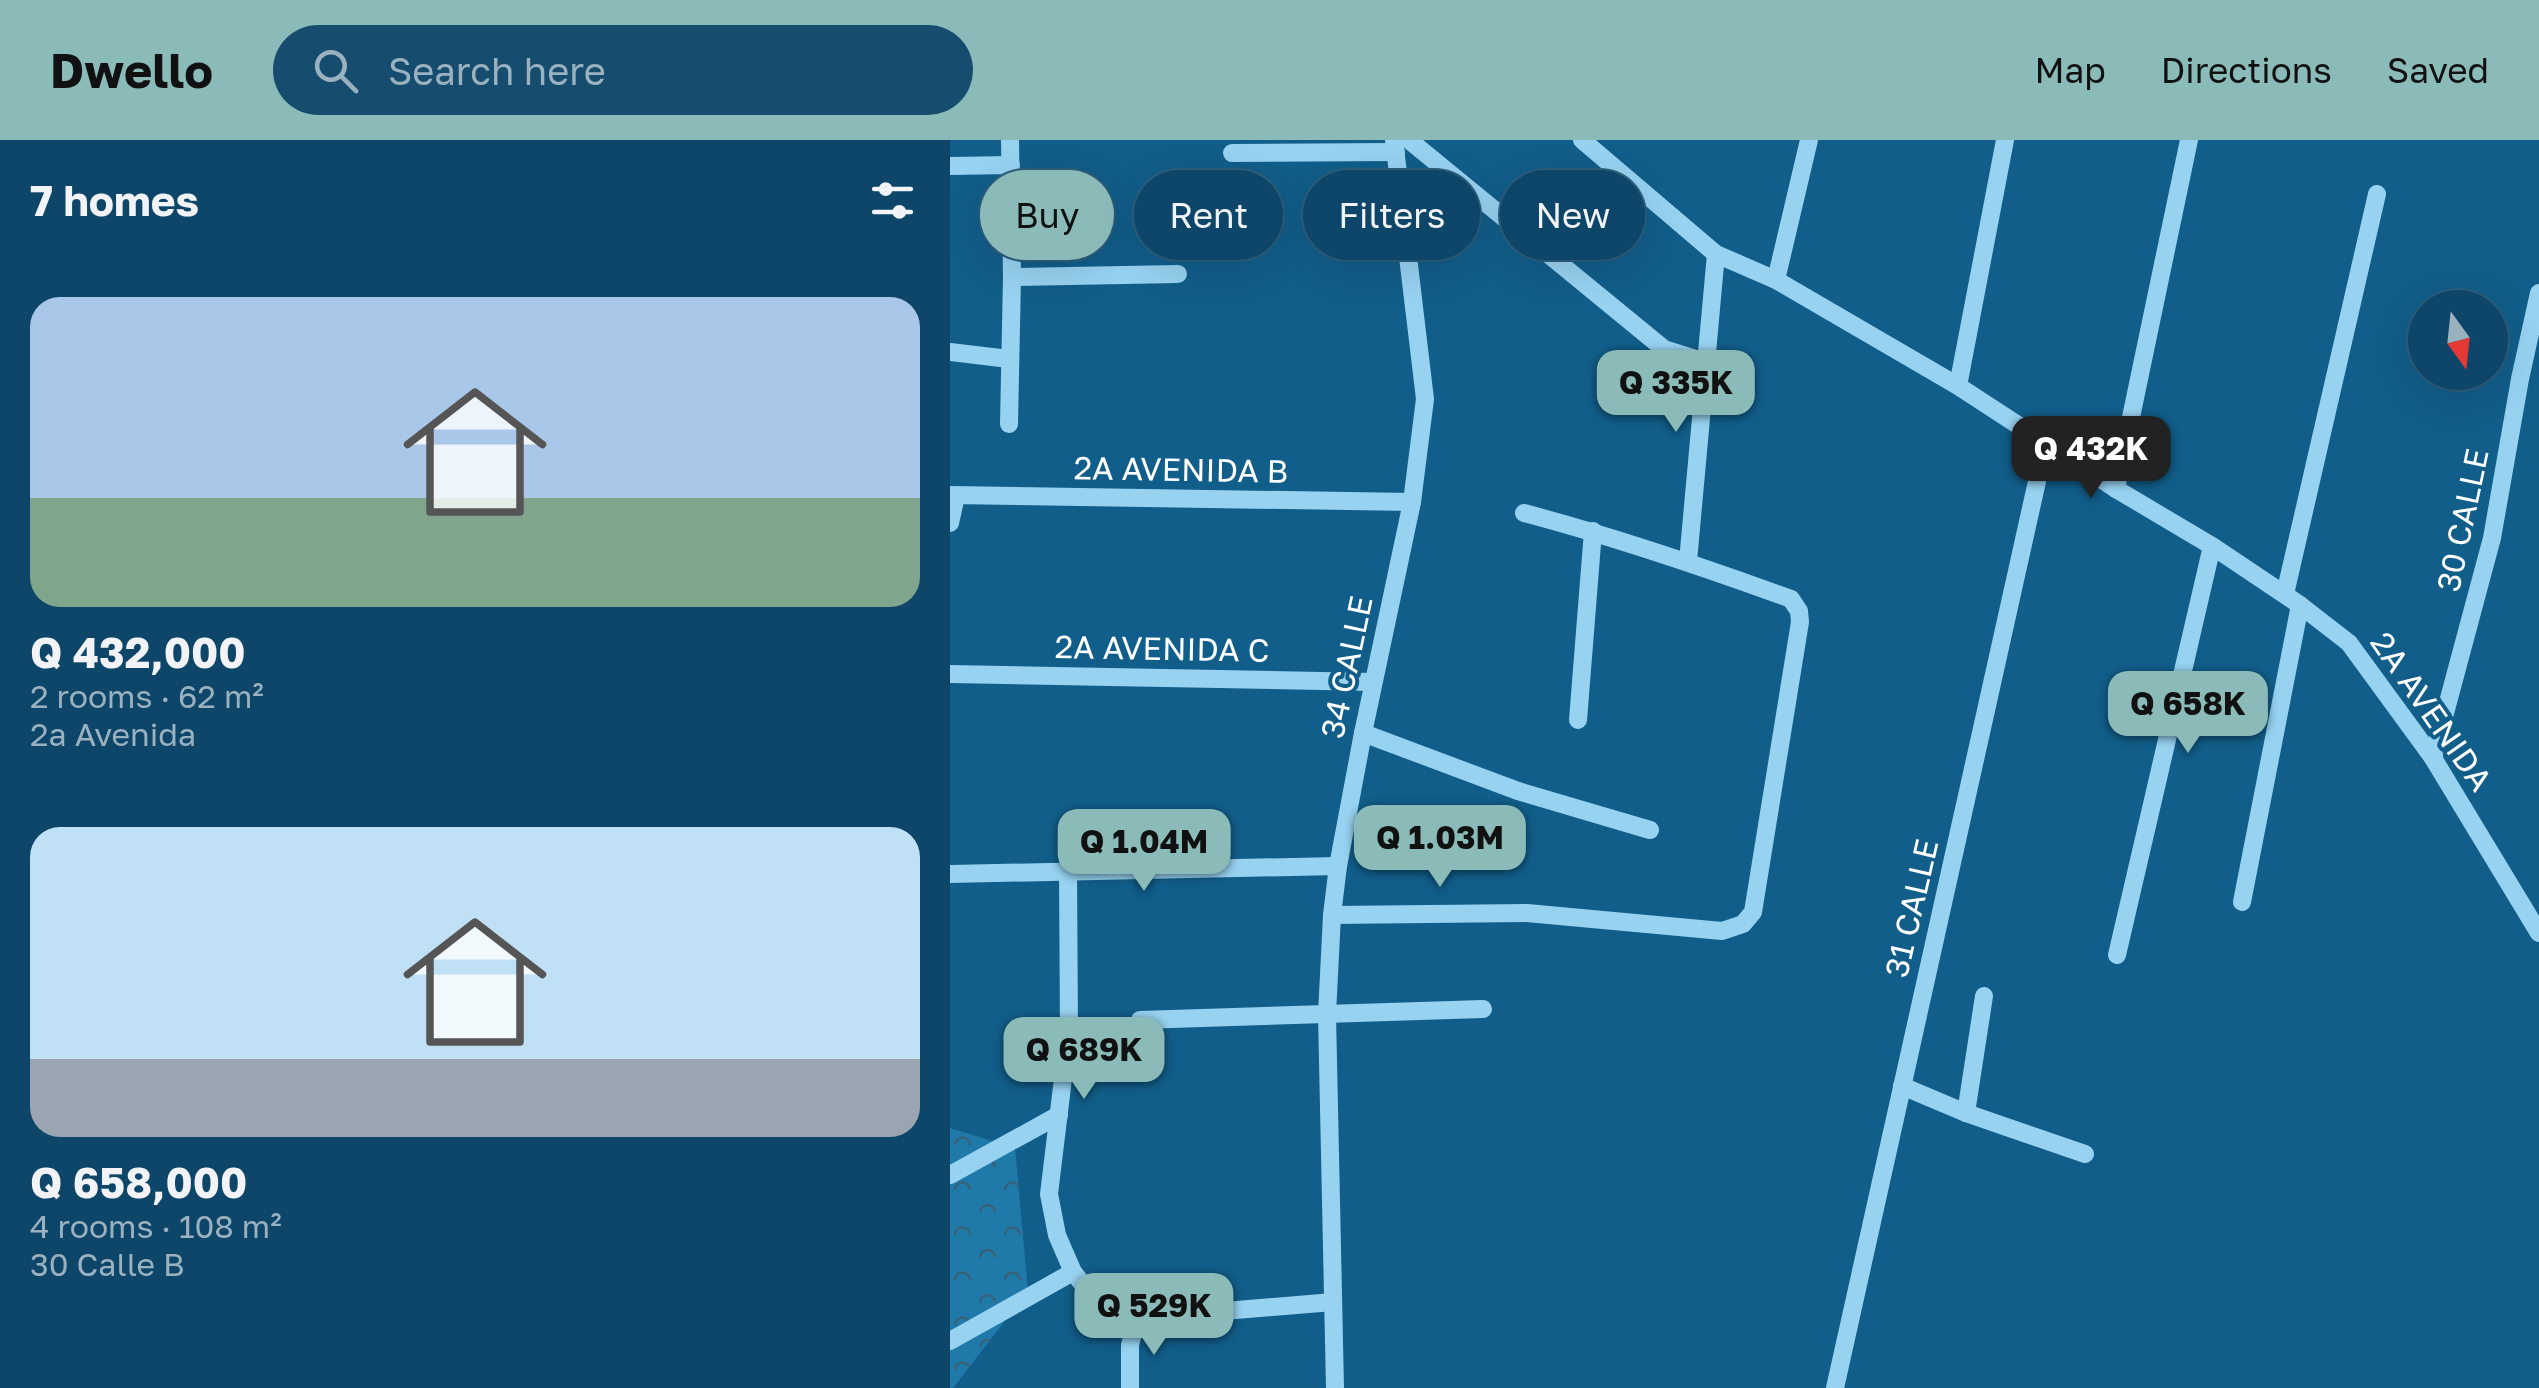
<!DOCTYPE html>
<html lang="en">
<head>
<meta charset="utf-8">
<style>
  :root { --surface:#0d4668; --page:#164d6e; --text:#f1f3f6; --muted:#9ab1c0; --line:#2d5e7c; --accent:#8bbbb9 }
  body { margin:0; font-family:"Golos Text",sans-serif; background:var(--page); color:var(--text); height:100vh; display:flex; flex-direction:column; font-size:38px; white-space:nowrap }
  * { box-sizing:border-box; margin:0 }
  p { font-size:32px; color:var(--muted) }
  .icon { flex:none; width:55px; height:55px; fill:none; stroke:currentColor; stroke-width:2; stroke-linecap:round; stroke-linejoin:round }
  .map { position:relative; flex:1; overflow:hidden }
  .details { display:flex; flex-direction:column; background:var(--surface); width:950px }
  .details>* { flex:none }
  .guide { position:absolute; left:30px; top:30px; width:950px; height:90px; display:flex; gap:20px }
  .needle { width:65px; rotate:165deg }
  .buttons { position:absolute; left:1458px; top:150px; display:grid; gap:20px }
  .buttons a { display:grid; place-items:center; width:100px; height:100px; border-radius:50%; background:var(--surface); box-shadow:0 10px 40px #0002,0 0 0 2px var(--line); font-size:50px }
  .price { position:absolute; translate:-50% -85px; padding:0 22px; border-radius:20px; background:var(--accent); color:#111; font-size:32px; line-height:65px; filter:drop-shadow(0 2px 5px #0008) }
  .price::after { content:''; position:absolute; left:50%; top:60px; width:30px; height:22px; margin-left:-15px; background:inherit; clip-path:polygon(0 0,100% 0,50% 100%) }
  .price.current { background:#222; color:#fff }
  ul { padding:0; list-style:none }
  li { display:grid; align-content:center; gap:20px; height:530px; padding:0 30px }
  li span { display:grid; place-items:center; height:310px; border-radius:30px; color:#555 }
  li>.icon { margin-inline-start:auto }
  span .icon { width:180px; height:180px; fill:#fffc; stroke-width:1 }
  li b { font-size:42px }
  h2 { display:flex; justify-content:space-between; align-items:center; height:120px; padding:0 30px; font-size:42px }
  .chip { padding:0 35px; border-radius:45px; background:var(--surface); box-shadow:0 10px 40px #0002,0 0 0 2px var(--line); font-size:35px; line-height:90px }
  .chip.current { background:var(--accent); color:#111 }
  header { display:flex; align-items:center; gap:60px; box-sizing:border-box; height:140px; padding:0 50px; background:var(--accent); color:#111 }
  header strong { font-size:48px }
  nav { display:flex; gap:55px; margin-inline-start:auto; font-size:35px }
  .search { width:700px; height:90px; background:var(--page); display:flex; align-items:center; gap:25px; box-sizing:border-box; padding:0 35px; border-radius:55px; color:var(--muted); font-size:38px }
  main { display:flex; flex:1; min-height:0 }
  .map>svg:first-child { display:block }
  .forest { fill:url(#forest-crowns) }
  .lines { fill:none; stroke-linecap:round; stroke-linejoin:round }
  .minor { stroke:#97d2f1; stroke-width:18 }
  .labels { text-anchor:middle; dominant-baseline:central; stroke-width:8; stroke-linejoin:round; paint-order:stroke }
  .street-label { font-size:32px; fill:#fff; stroke:#115e8a }
</style>
</head>
<body>
<header>
<strong>Dwello</strong>
<div class="search"><svg class="icon" aria-label="search" viewBox="0 0 24 24"><circle cx="10" cy="10" r="6"/><path d="M15 15l6 6"/></svg>Search here</div>
<nav><a>Map</a><a>Directions</a><a>Saved</a></nav>
</header>
<main>
<section class="details">
<h2>7 homes<svg class="icon" aria-label="filters" viewBox="0 0 24 24"><path d="M4 7h16M4 17h16"/><circle cx="9" cy="7" r="2"/><circle cx="15" cy="17" r="2"/></svg></h2>
<ul>
<li><span style="background:linear-gradient(#a9c7e8 65%,#7fa58c 0)"><svg class="icon" aria-label="home" viewBox="0 0 24 24"><path d="M3 11l9-7 9 7M6 9v11h12V9"/></svg></span><div><b>Q 432,000</b><p>2 rooms · 62 m²</p><p>2a Avenida</p></div></li>
<li><span style="background:linear-gradient(#bfe0f5 75%,#9aa5b1 0)"><svg class="icon" aria-label="home" viewBox="0 0 24 24"><path d="M3 11l9-7 9 7M6 9v11h12V9"/></svg></span><div><b>Q 658,000</b><p>4 rooms · 108 m²</p><p>30 Calle B</p></div></li>
</ul>
</section>
<div class="map">
<svg width="1589" height="1248" viewBox="0 0 1589 1248">
  <defs>
    <pattern id="forest-crowns" width="20" height="18" patternUnits="userSpaceOnUse" patternTransform="scale(2.5)"><rect width="20" height="18" fill="#1f79a9"/><path d="M2 6a3 3 0 1 1 6 0M12 15a3 3 0 1 1 6 0" fill="none" stroke="#36627a"/></pattern>
  </defs>
  <rect width="100%" height="100%" fill="#115e8a"/>
  <polygon class="forest" points="0,988 65,1008 78,1151 3,1248 0,1248"/>
  <g class="lines">
    <g class="minor">
      <polyline points="459,0 714,209 756,222"/>
      <polyline points="632,0 766,114 826,140 1008,246 1166,349 1262,406 1350,465 1399,503 1483,618 1589,793"/>
      <polyline points="282,13 446,12"/>
      <polyline points="0,26 61,25"/>
      <polyline points="62,137 228,134"/>
      <polyline points="826,140 859,0"/>
      <polyline points="0,212 59,219"/>
      <polyline points="1008,246 1055,0"/>
      <polyline points="59,284 62,137 60,0"/>
      <polyline points="1166,349 1239,0"/>
      <polyline points="0,355 462,362"/>
      <polyline points="0,383 6,356"/>
      <polyline points="738,421 766,114"/>
      <polyline points="1335,454 1427,54"/>
      <polyline points="0,534 423,542"/>
      <polyline points="628,580 643,391"/>
      <polyline points="413,593 568,651 700,690"/>
      <polyline points="1483,618 1542,398 1570,239 1589,153"/>
      <polyline points="118,731 119,889 99,1054 107,1095 123,1132 145,1159 186,1183"/>
      <polyline points="0,734 388,726"/>
      <polyline points="1292,762 1350,465"/>
      <path d="M 382,775 L 577,773 L 772,791 L 793,784 L 803,772 L 850,482 L 849,471 L 841,459 C 753,427 665,397 574,373"/>
      <polyline points="1167,815 1262,406"/>
      <polyline points="190,880 533,869"/>
      <polyline points="952,946 1016,973 1135,1014"/>
      <polyline points="1016,973 1034,856"/>
      <polyline points="0,1035 109,975"/>
      <polyline points="186,1183 203,1177 383,1162"/>
      <polyline points="0,1201 123,1132"/>
      <polyline points="180,1248 180,1205 186,1183"/>
      <polyline points="385,1248 377,874 382,775 388,726 413,593 462,362 475,259 444,0"/>
      <polyline points="885,1248 1096,301"/>
    </g>
  </g>
  <g class="labels">
    <g class="street-label">
      <text transform="translate(231 329) rotate(1)">2A AVENIDA B</text>
      <text transform="translate(1512 380) rotate(-78)">30 CALLE</text>
      <text transform="translate(212 508) rotate(1)">2A AVENIDA C</text>
      <text transform="translate(396 527) rotate(-78)">34 CALLE</text>
      <text transform="translate(1482 571) rotate(55)">2A AVENIDA</text>
      <text transform="translate(961 768) rotate(-77)">31 CALLE</text>
    </g>
  </g>
</svg>
<div class="buttons">
<a><svg class="needle" viewBox="-14 -14 28 28"><path d="M0-13l5 13h-10z" fill="#e53935"/><path d="M0 13l5-13h-10z" fill="#9ab1c0"/></svg></a>
</div>
<b class="price" style="left:726px;top:295px">Q 335K</b>
<b class="price current" style="left:1141px;top:361px">Q 432K</b>
<b class="price" style="left:1238px;top:616px">Q 658K</b>
<b class="price" style="left:490px;top:750px">Q 1.03M</b>
<b class="price" style="left:194px;top:754px">Q 1.04M</b>
<b class="price" style="left:134px;top:962px">Q 689K</b>
<b class="price" style="left:204px;top:1218px">Q 529K</b>
<div class="guide">
<a class="chip current">Buy</a>
<a class="chip">Rent</a>
<a class="chip">Filters</a>
<a class="chip">New</a>
</div>
</div>
</main>
</body>
</html>
